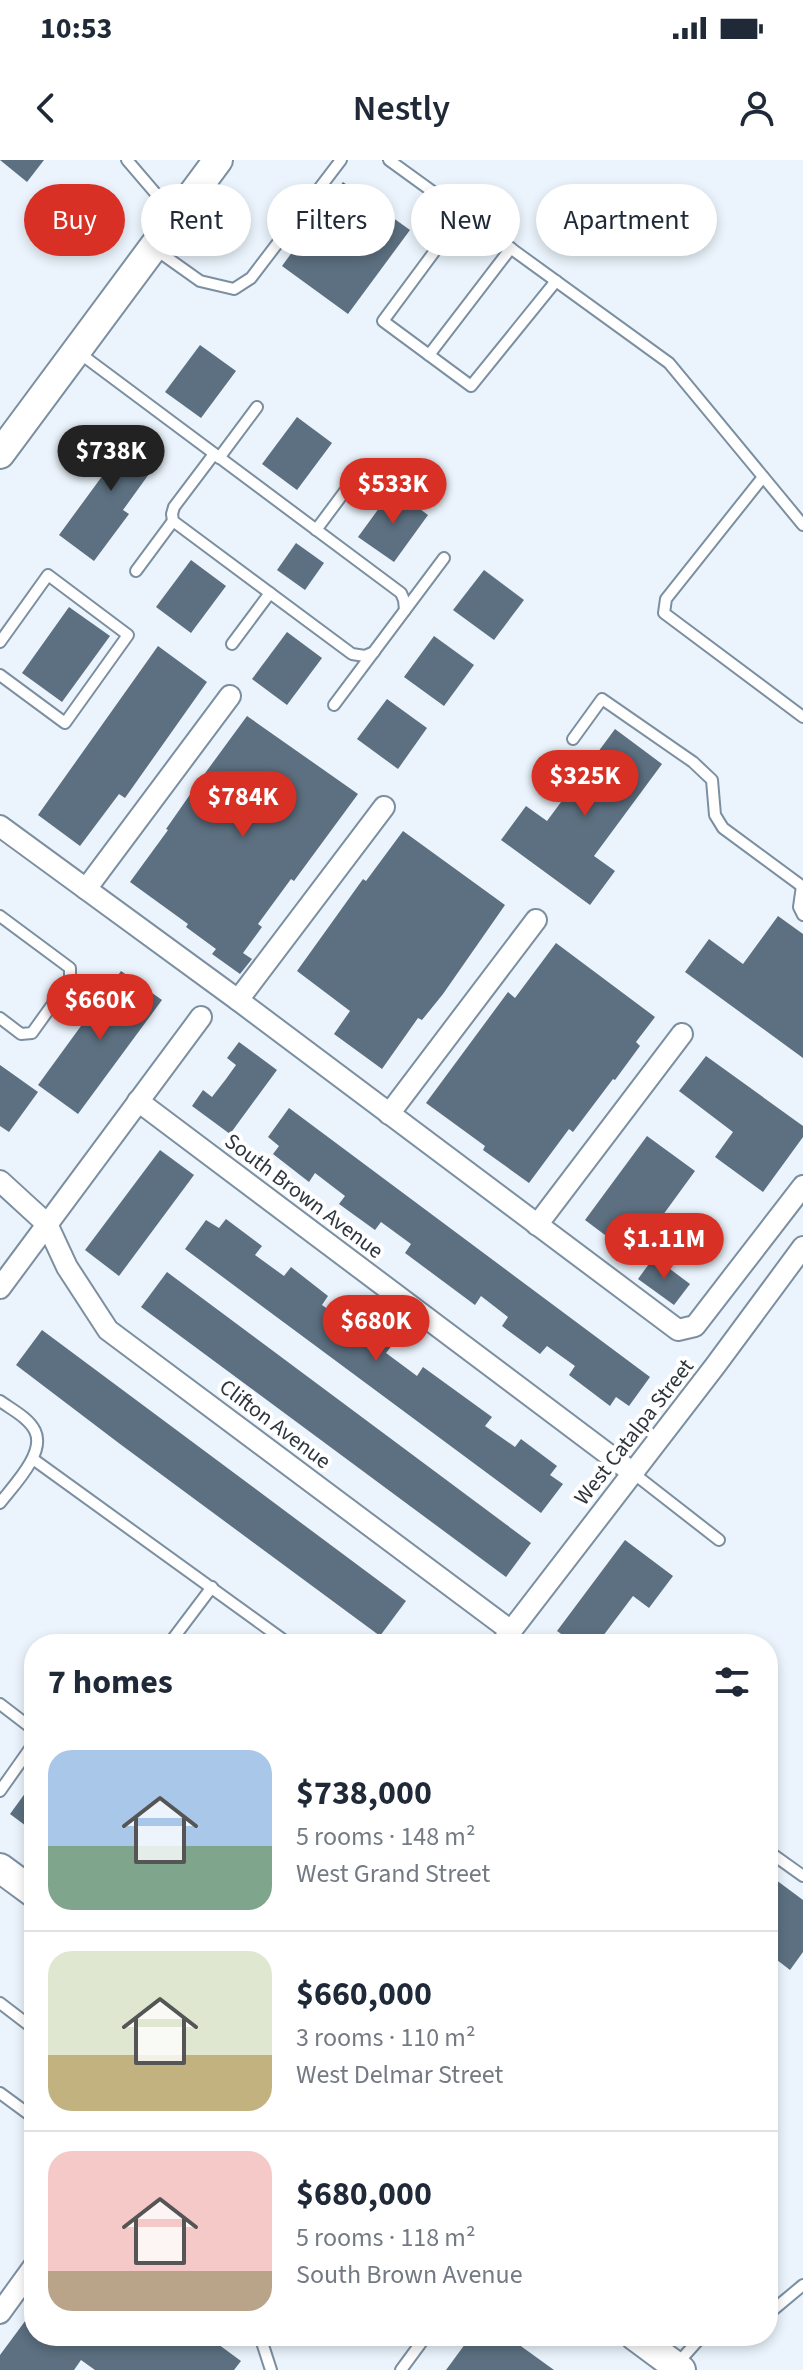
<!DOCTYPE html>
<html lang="en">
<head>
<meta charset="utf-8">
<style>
  :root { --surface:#fff; --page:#f6f6f7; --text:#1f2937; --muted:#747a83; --line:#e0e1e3; --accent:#d93025 }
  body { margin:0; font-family:"Source Sans 3",sans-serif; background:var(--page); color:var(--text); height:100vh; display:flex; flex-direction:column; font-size:30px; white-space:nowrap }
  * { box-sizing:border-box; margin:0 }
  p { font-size:26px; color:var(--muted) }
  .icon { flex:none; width:44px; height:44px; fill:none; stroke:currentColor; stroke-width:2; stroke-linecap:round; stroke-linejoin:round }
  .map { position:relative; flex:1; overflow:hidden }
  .details { position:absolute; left:24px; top:1474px; width:754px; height:712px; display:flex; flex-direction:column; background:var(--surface); border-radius:32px; box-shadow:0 4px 12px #0003 }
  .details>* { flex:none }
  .guide { position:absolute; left:24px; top:24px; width:756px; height:72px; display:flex; gap:16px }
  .price { position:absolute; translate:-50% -68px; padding:0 18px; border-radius:28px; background:var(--accent); color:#fff; font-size:26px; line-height:52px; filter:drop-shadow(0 2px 4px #0008) }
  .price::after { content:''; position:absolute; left:50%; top:48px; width:24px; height:18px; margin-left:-12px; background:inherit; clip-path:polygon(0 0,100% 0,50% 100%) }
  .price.selected { background:#222; color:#fff }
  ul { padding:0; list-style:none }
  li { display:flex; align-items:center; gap:24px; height:200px; padding:0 24px }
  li+li { border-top:2px solid var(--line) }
  li span { display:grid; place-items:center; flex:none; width:224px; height:160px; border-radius:24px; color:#555 }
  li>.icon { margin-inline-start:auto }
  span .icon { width:96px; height:96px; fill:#fffc; stroke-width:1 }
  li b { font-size:34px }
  h2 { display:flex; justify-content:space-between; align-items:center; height:96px; padding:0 24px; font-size:34px }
  .chip { padding:0 28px; border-radius:36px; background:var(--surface); box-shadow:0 4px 12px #0003; font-size:28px; line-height:72px }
  .chip.selected { background:var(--accent); color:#fff }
  .status { display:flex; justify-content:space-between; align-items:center; height:56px; padding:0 40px; background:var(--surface); direction:ltr }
  .status svg { height:22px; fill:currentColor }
  header { display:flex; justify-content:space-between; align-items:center; height:104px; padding:0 24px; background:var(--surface); font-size:36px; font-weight:600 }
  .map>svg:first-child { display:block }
  .building { fill:#5c7081 }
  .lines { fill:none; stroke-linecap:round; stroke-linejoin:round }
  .lane-casing { stroke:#7b8fa1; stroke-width:14 }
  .street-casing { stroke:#7b8fa1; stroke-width:24 }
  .secondary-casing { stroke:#7b8fa1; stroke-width:32 }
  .lane { stroke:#fff; stroke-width:10 }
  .street { stroke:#fff; stroke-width:20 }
  .secondary { stroke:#fff; stroke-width:28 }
  .labels { text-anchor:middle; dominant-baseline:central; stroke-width:8; stroke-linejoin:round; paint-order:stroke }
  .street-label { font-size:22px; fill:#2d353d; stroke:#fff }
</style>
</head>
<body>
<div class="status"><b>10:53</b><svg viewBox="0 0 49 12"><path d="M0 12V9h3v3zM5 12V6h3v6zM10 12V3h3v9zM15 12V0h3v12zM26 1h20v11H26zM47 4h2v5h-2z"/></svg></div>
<header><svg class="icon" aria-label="back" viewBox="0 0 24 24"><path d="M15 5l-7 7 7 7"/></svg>Nestly<svg class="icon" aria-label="person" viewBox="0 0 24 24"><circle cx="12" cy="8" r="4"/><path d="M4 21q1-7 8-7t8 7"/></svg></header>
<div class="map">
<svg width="803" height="2210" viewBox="0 0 803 2210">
  <rect width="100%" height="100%" fill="#ebf4fc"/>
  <g class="building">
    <polygon points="0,0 44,0 27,22"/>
    <polygon points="343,22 410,70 348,154 282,106"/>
    <polygon points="200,185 236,211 201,258 165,232"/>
    <polygon points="297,257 332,283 297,330 262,304"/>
    <polygon points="122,267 162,296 123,350 129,354 94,401 59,375 103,315 92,307"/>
    <polygon points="393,329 428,355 394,402 358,377"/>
    <polygon points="296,383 324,403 305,430 277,410"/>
    <polygon points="191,400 226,426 191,473 156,447"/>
    <polygon points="484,410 524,440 494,480 453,450"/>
    <polygon points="69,447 110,476 62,542 22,513"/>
    <polygon points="287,472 322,498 287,545 252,519"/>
    <polygon points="434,476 474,505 444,546 404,517"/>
    <polygon points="158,486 207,522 125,638 119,634 80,686 38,655"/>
    <polygon points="387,539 427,568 398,609 357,579"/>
    <polygon points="247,556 358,634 294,721 291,719 258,764 262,767 243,793 252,799 240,814 212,794 216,789 186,767 188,764 130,722 168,670 166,669 203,616"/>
    <polygon points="615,569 662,604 594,696 615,711 590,745 501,680 526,646 547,661"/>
    <polygon points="403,671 505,745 443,834 422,860 418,858 382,909 334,874 350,851 297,811 363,719 366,721"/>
    <polygon points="778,756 803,774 803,898 685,812 709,779 743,804"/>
    <polygon points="556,783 655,857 636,882 640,886 615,920 613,919 573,972 569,969 529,1023 483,990 485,986 426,943 508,832 515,838"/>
    <polygon points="121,811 162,840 78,954 38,925"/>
    <polygon points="239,882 277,910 230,974 192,946 203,930 212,937 226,919 236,905 227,898"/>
    <polygon points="706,896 803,966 803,977 763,1032 715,997 733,972 679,931"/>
    <polygon points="0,905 38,932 9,972 0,966"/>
    <polygon points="289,948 650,1217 629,1246 616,1237 610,1246 569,1215 575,1206 547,1186 540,1194 502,1166 508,1157 481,1136 475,1145 405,1093 411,1084 381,1062 375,1070 339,1044 345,1036 315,1013 309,1022 273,994 279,986 268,977"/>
    <polygon points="647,976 695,1011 633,1096 585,1060"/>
    <polygon points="160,990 194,1015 119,1116 85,1090"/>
    <polygon points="226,1059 262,1086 255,1095 284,1116 291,1107 328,1136 322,1145 351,1166 357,1158 393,1184 386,1193 417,1216 423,1207 492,1257 485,1266 515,1287 521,1279 557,1306 550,1315 563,1324 541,1353 185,1089 206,1060 219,1068"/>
    <polygon points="654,1097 690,1124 674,1145 638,1119"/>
    <polygon points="167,1112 531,1383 506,1417 141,1147"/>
    <polygon points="42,1170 406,1441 380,1476 120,1284 16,1205"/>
    <polygon points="625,1380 673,1416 649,1448 633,1436 597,1484 575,1484 557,1471"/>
    <polygon points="34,1621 34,1672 10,1654"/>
    <polygon points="768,1714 803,1740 803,1792 790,1810 768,1793"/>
    <polygon points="34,2149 34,2176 207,2176 241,2201 234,2210 95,2210 81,2200 74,2210 0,2210 0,2195"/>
    <polygon points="471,2176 507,2176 554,2210 446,2210"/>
  </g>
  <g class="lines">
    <g class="lane-casing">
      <g id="lane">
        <polyline points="127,0 175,56"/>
        <polyline points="389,0 669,203 803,365"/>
        <polyline points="463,53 383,161 471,226 556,121"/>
        <polyline points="155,89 200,121 234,129 251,118 341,0"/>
        <polyline points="78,192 401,433 404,440 405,450"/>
        <polyline points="429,195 511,88"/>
        <polyline points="214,294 174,347 172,354 173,361 352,494 365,496 374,492"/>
        <polyline points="219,298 257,247"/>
        <polyline points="763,317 666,439 664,453 803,557"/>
        <polyline points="316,370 354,319"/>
        <polyline points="136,411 173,361"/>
        <polyline points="0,482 48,415 128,475 65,563 0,515"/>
        <polyline points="232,484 270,433"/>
        <polyline points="334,545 444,398"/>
        <polyline points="573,579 602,539 693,602 712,620 715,655 723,668 803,727"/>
        <polyline points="802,726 799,747 803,755"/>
        <polyline points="0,756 70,808 70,820 32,873 21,874 0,858"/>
        <path d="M 0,1241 C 11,1249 29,1258 35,1271 C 46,1293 13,1326 0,1343"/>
        <polyline points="33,1299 289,1484"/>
        <polyline points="633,1313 719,1380"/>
        <polyline points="169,1484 212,1427"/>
        <polyline points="0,1544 34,1570"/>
        <polyline points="0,1631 34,1583"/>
        <polyline points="768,1691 803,1716"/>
        <polyline points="0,1843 34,1869"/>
        <polyline points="0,1933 34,1958"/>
        <polyline points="768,2152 773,2150 803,2125"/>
        <polyline points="260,2176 271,2210"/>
        <polyline points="677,2204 702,2176"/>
        <polyline points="401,2210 426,2176"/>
      </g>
    </g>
    <g class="street-casing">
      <g id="street">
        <polyline points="0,666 238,840 678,1170 695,1166 803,1026"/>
        <polyline points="86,729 230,536"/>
        <polyline points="238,840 384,647"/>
        <polyline points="138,941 633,1313"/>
        <polyline points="389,954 536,760"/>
        <polyline points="0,1021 47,1064 67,1107 108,1170 511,1471"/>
        <polyline points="537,1065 682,874"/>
        <polyline points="0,1128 201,857"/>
        <polyline points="501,1484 715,1206 803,1087"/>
        <polyline points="0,2153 34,2106"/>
      </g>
    </g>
    <g class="secondary-casing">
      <g id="secondary">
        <polyline points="0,294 218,0"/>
        <polyline points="0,1708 34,1733"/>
        <polyline points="635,2176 681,2210"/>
      </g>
    </g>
    <use href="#lane" class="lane"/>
    <use href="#street" class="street"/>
    <use href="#secondary" class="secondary"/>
  </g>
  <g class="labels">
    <g class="street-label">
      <text transform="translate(304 1036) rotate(37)">South Brown Avenue</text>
      <text transform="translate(275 1264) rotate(37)">Clifton Avenue</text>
      <text transform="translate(634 1272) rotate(-52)">West Catalpa Street</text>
    </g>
  </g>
</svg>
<b class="price selected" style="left:111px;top:333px">$738K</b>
<b class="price" style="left:393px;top:366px">$533K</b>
<b class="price" style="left:585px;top:658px">$325K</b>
<b class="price" style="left:243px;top:679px">$784K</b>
<b class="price" style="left:100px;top:882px">$660K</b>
<b class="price" style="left:664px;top:1121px">$1.11M</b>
<b class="price" style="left:376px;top:1203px">$680K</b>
<div class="guide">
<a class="chip selected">Buy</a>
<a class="chip">Rent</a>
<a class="chip">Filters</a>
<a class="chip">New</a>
<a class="chip">Apartment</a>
</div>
<section class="details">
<h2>7 homes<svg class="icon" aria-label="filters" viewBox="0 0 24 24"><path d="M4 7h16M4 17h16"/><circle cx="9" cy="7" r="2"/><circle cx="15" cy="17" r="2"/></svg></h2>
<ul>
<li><span style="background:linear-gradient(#a9c7e8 60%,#7fa58c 0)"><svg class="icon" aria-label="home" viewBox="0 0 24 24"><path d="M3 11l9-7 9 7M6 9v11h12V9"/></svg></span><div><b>$738,000</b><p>5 rooms · 148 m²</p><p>West Grand Street</p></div></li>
<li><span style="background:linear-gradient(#dfe7d0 65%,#c2b280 0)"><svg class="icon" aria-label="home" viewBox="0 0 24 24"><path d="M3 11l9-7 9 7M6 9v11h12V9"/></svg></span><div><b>$660,000</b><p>3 rooms · 110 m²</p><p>West Delmar Street</p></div></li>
<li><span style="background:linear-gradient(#f6c9c9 75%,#b9a48a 0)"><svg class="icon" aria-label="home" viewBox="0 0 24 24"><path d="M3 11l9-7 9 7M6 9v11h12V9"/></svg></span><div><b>$680,000</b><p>5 rooms · 118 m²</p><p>South Brown Avenue</p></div></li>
</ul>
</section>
</div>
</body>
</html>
